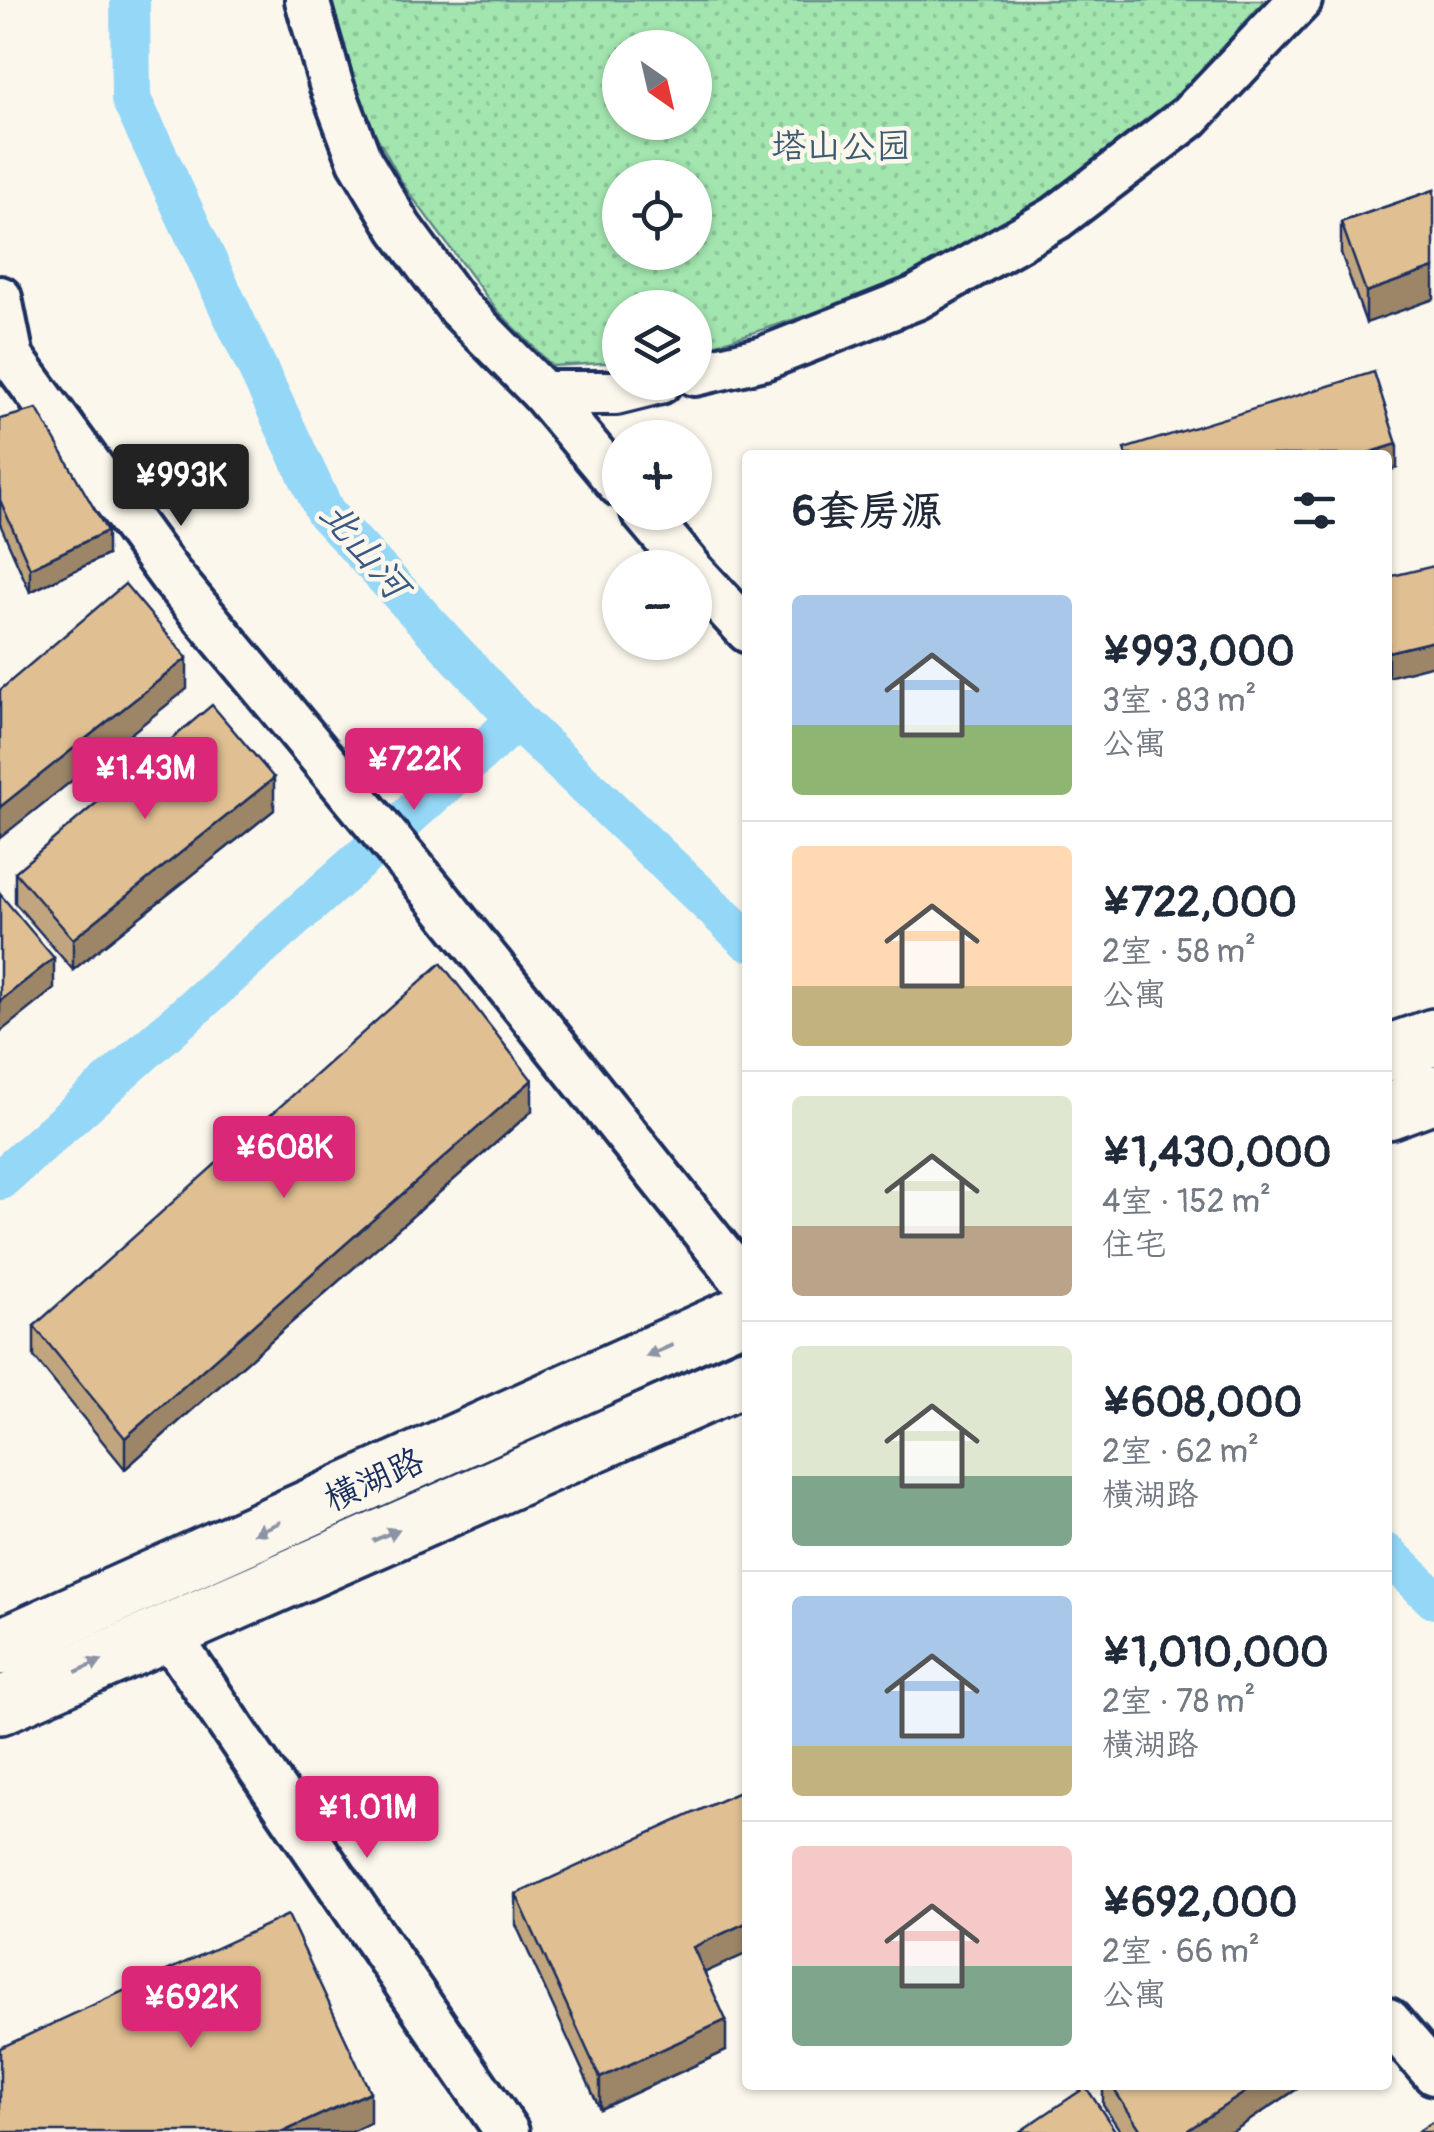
<!DOCTYPE html>
<html lang="zh">
<head>
<meta charset="utf-8">
<style>
  :root { --surface:#fff; --page:#f2f2f3; --text:#1f2937; --muted:#747a83; --line:#e0e1e3; --accent:#db2777 }
  body { margin:0; font-family:Pangolin,"LXGW WenKai TC",sans-serif; background:var(--page); color:var(--text); height:100vh; display:flex; flex-direction:column; font-size:38px; white-space:nowrap }
  * { box-sizing:border-box; margin:0 }
  p { font-size:32px; color:var(--muted) }
  .icon { flex:none; width:55px; height:55px; fill:none; stroke:currentColor; stroke-width:2; stroke-linecap:round; stroke-linejoin:round }
  .map { position:relative; flex:1; overflow:hidden }
  .drawer { position:absolute; left:742px; top:450px; width:650px; height:1640px; display:flex; flex-direction:column; background:var(--surface); border-radius:10px; box-shadow:0 2px 8px #0004 }
  .drawer>* { flex:none }
  .needle { width:65px; rotate:146deg }
  .controls { position:absolute; left:602px; top:30px; display:grid; gap:20px }
  .controls a { display:grid; place-items:center; width:110px; height:110px; border-radius:50%; background:var(--surface); box-shadow:0 2px 8px #0004; font-size:50px }
  .price { position:absolute; translate:-50% -85px; padding:0 22px; border-radius:10px; background:var(--accent); color:#fff; font-size:32px; line-height:65px; filter:drop-shadow(0 2px 5px #0008) }
  .price::after { content:''; position:absolute; left:50%; top:60px; width:30px; height:22px; margin-left:-15px; background:inherit; clip-path:polygon(0 0,100% 0,50% 100%) }
  .price.selected { background:#222; color:#fff }
  ul { padding:0; list-style:none }
  li { display:flex; align-items:center; gap:30px; height:250px; padding:0 50px }
  li+li { border-top:2px solid var(--line) }
  li span { display:grid; place-items:center; flex:none; width:280px; height:200px; border-radius:10px; color:#555 }
  li>.icon { margin-inline-start:auto }
  span .icon { width:120px; height:120px; fill:#fffc; stroke-width:1 }
  li b { font-size:42px }
  h2 { display:flex; justify-content:space-between; align-items:center; height:120px; padding:0 50px; font-size:42px }
  .map>svg:first-child { display:block }
  .green { fill:url(#green-dots); stroke:#5e8a86; stroke-width:2.5; fill-rule:evenodd }
  .lines { fill:none; stroke-linecap:round; stroke-linejoin:round }
  .canal { stroke:#95d7f7; stroke-width:40 }
  .minor-casing { stroke:#1b2f5e; stroke-width:50 }
  .highway-casing { stroke:#1b2f5e; stroke-width:62 }
  .minor { stroke:#fbf7ec; stroke-width:42 }
  .highway { stroke:#fbf7ec; stroke-width:55 }
  .wall { fill:#c1a57e; stroke:#1b2f5e; stroke-width:2.5 }
  .shaded-wall { fill:#9d8667; stroke:#1b2f5e; stroke-width:2.5 }
  .building { fill:#e0c093; stroke:#1b2f5e; stroke-width:2.5 }
  .oneway { fill:#8b93a5 }
  .labels { text-anchor:middle; dominant-baseline:central; stroke-width:9; stroke-linejoin:round; paint-order:stroke }
  .park-label { font-size:35px; fill:#3d5c72; stroke:#fbf7ec }
  .street-label { font-size:35px; fill:#1b2f5e; stroke:#fbf7ec }
  .water-label { font-size:38px; font-style:italic; fill:#3a5984; stroke:#fbf7ec }
</style>
</head>
<body>
<div class="map">
<svg width="1434" height="2132" viewBox="0 0 1434 2132">
  <defs>
    <pattern id="green-dots" width="8" height="8" patternUnits="userSpaceOnUse" patternTransform="scale(2.5)"><rect width="8" height="8" fill="#a2e5af"/><path d="M2 2h.1M6 6h.1" fill="none" stroke="#8bc599" stroke-width="1.8" stroke-linecap="round"/></pattern>
  </defs>
  <rect width="100%" height="100%" fill="#fbf7ec"/>
  <filter id="ink" filterUnits="userSpaceOnUse"><feTurbulence type="fractalNoise" baseFrequency=".01" numOctaves="2"/><feDisplacementMap in="SourceGraphic" scale="20" xChannelSelector="R" yChannelSelector="G"/><feConvolveMatrix kernelMatrix="1 2 1 2 8 2 1 2 1" color-interpolation-filters="sRGB"/></filter>
  <g filter="url(#ink)">
    <path class="green" d="M 330,0 L 1265,0 L 1181,93 L 1040,200 L 896,287 L 695,351 L 695,308 L 620,308 L 620,362 L 552,366 L 495,308 L 404,186 L 365,115 ZM 620,48 L 695,48 L 695,122 L 620,122 ZM 620,178 L 695,178 L 695,252 L 620,252 Z"/>
    <g class="lines">
      <g class="canal">
        <polyline points="130,0 131,99 325,512 517,720 748,941"/>
        <polyline points="0,1180 517,720"/>
        <polyline points="1388,1554 1434,1599"/>
      </g>
      <g class="minor-casing">
        <g id="minor">
          <polyline points="307,0 331,84 360,161 400,228 459,308 543,393 620,485"/>
          <polyline points="0,298 12,358 170,575 440,901 748,1287"/>
          <polyline points="695,374 764,358 916,298 1056,218 1189,117 1300,0"/>
          <polyline points="543,393 616,393 660,382"/>
          <polyline points="643,512 690,568"/>
          <polyline points="695,574 748,631"/>
          <polyline points="167,1632 507,2132"/>
          <polyline points="1388,2020 1434,2073"/>
        </g>
      </g>
      <g class="highway-casing">
        <g id="highway">
          <polyline points="1388,1053 1434,1037"/>
          <polyline points="1388,1111 1434,1094"/>
          <polyline points="0,1647 748,1311"/>
          <polyline points="0,1706 748,1376"/>
        </g>
      </g>
      <use href="#minor" class="minor"/>
      <use href="#highway" class="highway"/>
    </g>
    <g class="wall">
      <polygon points="1434,190 1366,323 1341,253 1341,222"/>
      <polygon points="0,419 107,555 30,592 0,524"/>
      <polygon points="274,810 73,970 15,903 15,872"/>
      <polygon points="532,1111 125,1469 34,1357 34,1326"/>
      <polygon points="516,1894 704,1973 726,2051 600,2109 516,1925"/>
      <polygon points="1103,2085 1303,2085 1232,2132 1121,2132 1103,2105"/>
    </g>
    <g class="shaded-wall">
      <polygon points="1434,268 1434,299 1366,323 1366,292"/>
      <polygon points="1397,444 1397,468 1388,471 1388,455 1362,455"/>
      <polygon points="107,531 107,555 30,592 30,568"/>
      <polygon points="1434,641 1434,665 1388,677 1388,652"/>
      <polygon points="187,658 187,689 0,838 0,807"/>
      <polygon points="274,778 274,810 73,970 73,939"/>
      <polygon points="54,958 54,989 0,1032 0,1001"/>
      <polygon points="532,1080 532,1111 125,1469 125,1438"/>
      <polygon points="748,1922 748,1953 693,1978 693,1947"/>
      <polygon points="726,2020 726,2051 600,2109 600,2078"/>
      <polygon points="1256,2085 1303,2085 1232,2132 1185,2132"/>
      <polygon points="370,2092 370,2123 351,2132 283,2132"/>
    </g>
    <g class="building">
      <polygon points="1434,190 1434,268 1366,292 1341,222"/>
      <polygon points="1374,372 1397,444 1362,455 1126,455 1124,449"/>
      <polygon points="37,409 107,531 30,568 0,500 0,419"/>
      <polygon points="1434,566 1434,641 1388,652 1388,577"/>
      <polygon points="125,584 187,658 0,807 0,690"/>
      <polygon points="212,705 274,778 73,939 15,872"/>
      <polygon points="0,894 54,958 0,1001"/>
      <polygon points="441,963 532,1080 125,1438 34,1326"/>
      <polygon points="748,1788 748,1922 693,1947 726,2020 600,2078 516,1894"/>
      <polygon points="288,1915 370,2092 283,2132 0,2132 0,2048"/>
      <polygon points="1111,2085 1256,2085 1185,2132 1142,2132"/>
      <polygon points="1086,2087 1116,2132 1019,2132"/>
      <polygon points="1434,2121 1434,2132 1417,2132"/>
    </g>
    <defs><path id="oneway-solid" d="M-6-.8H1V-3.2L6.5 0L1 3.2V.8H-6Z" transform="scale(2.5)"/></defs>
    <g class="oneway">
      <use href="#oneway-solid" transform="translate(659 1351) rotate(156)"/>
      <use href="#oneway-solid" transform="translate(267 1528) rotate(156)"/>
      <use href="#oneway-solid" transform="translate(386 1535) rotate(-24)"/>
      <use href="#oneway-solid" transform="translate(89 1666) rotate(-24)"/>
    </g>
  </g>
  <g class="labels">
    <g class="park-label">
      <text x="841" y="147">塔山公园</text>
    </g>
    <g class="street-label">
      <text transform="translate(374 1480) rotate(-24)">横湖路</text>
    </g>
    <g class="water-label">
      <text transform="translate(364 550) rotate(50)">北山河</text>
    </g>
  </g>
</svg>
<div class="controls">
<a><svg class="needle" viewBox="-14 -14 28 28"><path d="M0-13l5 13h-10z" fill="#e53935"/><path d="M0 13l5-13h-10z" fill="#747a83"/></svg></a>
<a><svg class="icon" aria-label="locate" viewBox="0 0 24 24"><circle cx="12" cy="12" r="6"/><path d="M12 2v4M12 18v4M2 12h4M18 12h4"/></svg></a>
<a><svg class="icon" aria-label="layers" viewBox="0 0 24 24"><path d="M12 4l9 5-9 5-9-5zM3 14l9 5 9-5"/></svg></a>
<a>+</a>
<a>−</a>
</div>
<b class="price selected" style="left:181px;top:529px">¥993K</b>
<b class="price" style="left:414px;top:813px">¥722K</b>
<b class="price" style="left:145px;top:822px">¥1.43M</b>
<b class="price" style="left:284px;top:1201px">¥608K</b>
<b class="price" style="left:367px;top:1861px">¥1.01M</b>
<b class="price" style="left:191px;top:2051px">¥692K</b>
<section class="drawer">
<h2>6套房源<svg class="icon" aria-label="filters" viewBox="0 0 24 24"><path d="M4 7h16M4 17h16"/><circle cx="9" cy="7" r="2"/><circle cx="15" cy="17" r="2"/></svg></h2>
<ul>
<li><span style="background:linear-gradient(#a9c7e8 65%,#8fb573 0)"><svg class="icon" aria-label="home" viewBox="0 0 24 24"><path d="M3 11l9-7 9 7M6 9v11h12V9"/></svg></span><div><b>¥993,000</b><p>3室 · 83 m²</p><p>公寓</p></div></li>
<li><span style="background:linear-gradient(#ffd9b3 70%,#c2b280 0)"><svg class="icon" aria-label="home" viewBox="0 0 24 24"><path d="M3 11l9-7 9 7M6 9v11h12V9"/></svg></span><div><b>¥722,000</b><p>2室 · 58 m²</p><p>公寓</p></div></li>
<li><span style="background:linear-gradient(#dfe7d0 65%,#b9a48a 0)"><svg class="icon" aria-label="home" viewBox="0 0 24 24"><path d="M3 11l9-7 9 7M6 9v11h12V9"/></svg></span><div><b>¥1,430,000</b><p>4室 · 152 m²</p><p>住宅</p></div></li>
<li><span style="background:linear-gradient(#dfe7d0 65%,#7fa58c 0)"><svg class="icon" aria-label="home" viewBox="0 0 24 24"><path d="M3 11l9-7 9 7M6 9v11h12V9"/></svg></span><div><b>¥608,000</b><p>2室 · 62 m²</p><p>横湖路</p></div></li>
<li><span style="background:linear-gradient(#a9c7e8 75%,#c2b280 0)"><svg class="icon" aria-label="home" viewBox="0 0 24 24"><path d="M3 11l9-7 9 7M6 9v11h12V9"/></svg></span><div><b>¥1,010,000</b><p>2室 · 78 m²</p><p>横湖路</p></div></li>
<li><span style="background:linear-gradient(#f6c9c9 60%,#7fa58c 0)"><svg class="icon" aria-label="home" viewBox="0 0 24 24"><path d="M3 11l9-7 9 7M6 9v11h12V9"/></svg></span><div><b>¥692,000</b><p>2室 · 66 m²</p><p>公寓</p></div></li>
</ul>
</section>
</div>
</body>
</html>
